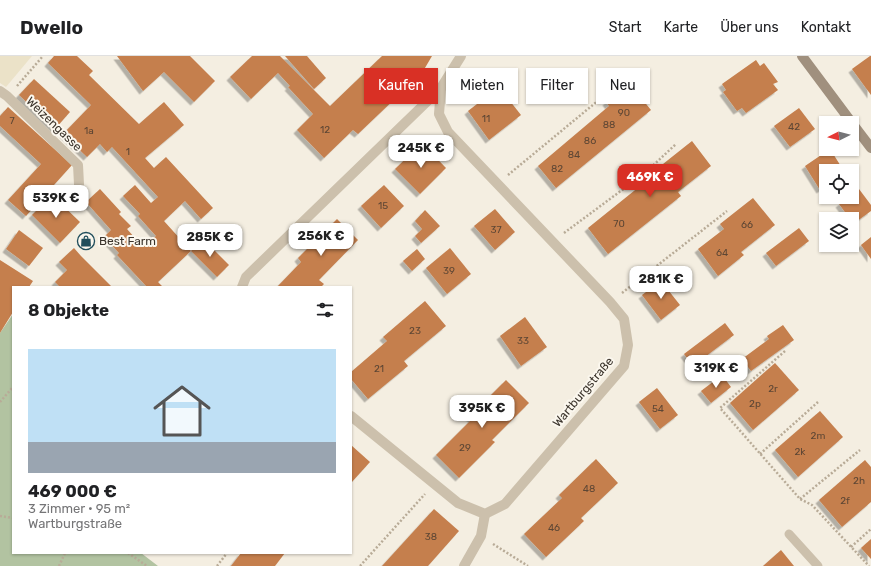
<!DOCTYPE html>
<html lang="de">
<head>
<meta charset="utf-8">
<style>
  :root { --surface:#fff; --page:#f2f2f2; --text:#202124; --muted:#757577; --line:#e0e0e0; --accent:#d93025 }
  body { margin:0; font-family:Rubik,sans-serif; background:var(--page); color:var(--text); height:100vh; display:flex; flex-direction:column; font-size:15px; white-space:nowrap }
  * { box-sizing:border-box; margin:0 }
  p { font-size:13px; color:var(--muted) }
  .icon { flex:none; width:22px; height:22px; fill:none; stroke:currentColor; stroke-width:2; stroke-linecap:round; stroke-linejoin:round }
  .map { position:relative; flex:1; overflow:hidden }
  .side { position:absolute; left:12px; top:230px; width:340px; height:268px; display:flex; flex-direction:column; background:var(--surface); border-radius:0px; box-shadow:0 1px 3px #0004 }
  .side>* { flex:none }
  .top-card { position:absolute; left:364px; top:12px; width:380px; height:36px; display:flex; gap:8px }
  .needle { width:26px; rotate:264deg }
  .controls { position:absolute; left:819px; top:60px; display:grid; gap:8px }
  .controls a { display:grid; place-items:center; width:40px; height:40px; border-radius:0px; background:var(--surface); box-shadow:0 1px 3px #0004; font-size:20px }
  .price { position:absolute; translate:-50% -34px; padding:0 9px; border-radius:8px; background:#fff; color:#222; font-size:13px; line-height:26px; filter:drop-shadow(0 1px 2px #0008) }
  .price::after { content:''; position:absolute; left:50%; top:24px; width:12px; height:9px; margin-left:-6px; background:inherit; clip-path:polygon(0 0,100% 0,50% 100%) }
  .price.active { background:var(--accent); color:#fff }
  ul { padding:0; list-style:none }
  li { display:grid; align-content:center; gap:8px; height:212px; padding:0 16px }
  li+li { border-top:1px solid var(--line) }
  li span { display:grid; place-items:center; height:124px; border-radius:0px; color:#555 }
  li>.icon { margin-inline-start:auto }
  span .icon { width:72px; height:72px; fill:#fffc; stroke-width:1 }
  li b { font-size:17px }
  h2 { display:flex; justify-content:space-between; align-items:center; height:48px; padding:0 16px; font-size:17px }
  .pill { padding:0 14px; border-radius:0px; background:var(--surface); box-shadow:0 1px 3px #0004; font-size:14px; line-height:36px }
  .pill.active { background:var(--accent); color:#fff }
  header { display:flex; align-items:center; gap:24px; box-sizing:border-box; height:56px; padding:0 20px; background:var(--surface); border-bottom:1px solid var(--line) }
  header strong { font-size:19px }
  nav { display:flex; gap:22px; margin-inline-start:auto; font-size:14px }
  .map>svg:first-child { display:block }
  .green { fill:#b2c3a1 }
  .plaza { fill:#ebe2c8 }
  .building { fill:#c57f4d; filter:url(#shadow) }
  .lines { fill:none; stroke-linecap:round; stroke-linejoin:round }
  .path { stroke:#b8ab97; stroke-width:2.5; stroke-dasharray:2 2; stroke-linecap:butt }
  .lane { stroke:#ccc0ac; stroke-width:9 }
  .street { stroke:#ccc0ac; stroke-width:10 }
  .secondary { stroke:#a0907e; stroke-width:10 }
  .labels { text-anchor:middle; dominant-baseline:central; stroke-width:4; stroke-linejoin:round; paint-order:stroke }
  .number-label { font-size:10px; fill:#5d4634 }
  .street-label { font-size:12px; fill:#3a332b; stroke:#fbf7ee }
  .poi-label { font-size:12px; fill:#3a332b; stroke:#fbf7ee; text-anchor:start }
</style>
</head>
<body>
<header>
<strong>Dwello</strong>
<nav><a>Start</a><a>Karte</a><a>Über uns</a><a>Kontakt</a></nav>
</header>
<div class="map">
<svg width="871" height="510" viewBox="0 0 871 510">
  <defs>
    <filter id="shadow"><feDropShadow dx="-3.5" dy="3.5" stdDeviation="0" flood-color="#0004"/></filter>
  </defs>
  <rect width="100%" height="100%" fill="#f4eee1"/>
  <polygon class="green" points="13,258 13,497 141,497 158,510 0,510 0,277"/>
  <polygon class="plaza" points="0,0 32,0 6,31 0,27"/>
  <g class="building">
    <polygon points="54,0 77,0 93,15 89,19 139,68 164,46 184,69 145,102 154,112 166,101 213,152 201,163 185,145 164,165 191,195 158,226 163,231 147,231 117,199 119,197 104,181 111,174 86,146 100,133 121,156 119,158 131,170 127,173 143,191 156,180 138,160 140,158 123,140 135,129 151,147 158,141 112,91 107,96 100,88 87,101 63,78 91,49 48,7"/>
    <polygon points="117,0 190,0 215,25 194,46 164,16 143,35"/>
    <polygon points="252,0 280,0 330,50 382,0 432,0 422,17 358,78 353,74 324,102 297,74 313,58 288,31 290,30 278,17 251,43 230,21"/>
    <polygon points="285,0 307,0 326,22 314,33"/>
    <polygon points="870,0 871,0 871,39 852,13"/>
    <polygon points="756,4 760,10 764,7 778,26 773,28 778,34 746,57 742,52 737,55 723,36 726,34 722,28"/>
    <polygon points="34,23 70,56 55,73 19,39"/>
    <polygon points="629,27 651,54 556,132 538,110 609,50 606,46"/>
    <polygon points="499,31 521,59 489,84 468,55"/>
    <polygon points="8,51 72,109 26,160 8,144 41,108 0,70 0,60"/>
    <polygon points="799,52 815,73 790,91 774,70"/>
    <polygon points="692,85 711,110 678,136 681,140 608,198 588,172 660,114 658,112"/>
    <polygon points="422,87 446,112 420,138 395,113"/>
    <polygon points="830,93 844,115 826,115 826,130 820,134 805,110"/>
    <polygon points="384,129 404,150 381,172 361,150"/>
    <polygon points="859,133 871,149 871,155 853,168 852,163 850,163 839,148 849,141 852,141 852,139"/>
    <polygon points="52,139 80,166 60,187 32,159"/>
    <polygon points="753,142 775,169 741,196 744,199 718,220 698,193 724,173 720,168"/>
    <polygon points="495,153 515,176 495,194 474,170"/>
    <polygon points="425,154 440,170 421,187 415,180 422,173 415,165"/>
    <polygon points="337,163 358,184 319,224 324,228 321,231 277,231 301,206 298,202"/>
    <polygon points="799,172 809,185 776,210 766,197"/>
    <polygon points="19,174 43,192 29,210 6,193"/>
    <polygon points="871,181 871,203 861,189"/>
    <polygon points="203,183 229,209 217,221 191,195"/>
    <polygon points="74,192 81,200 112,231 60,231 55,226 67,214 59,206"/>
    <polygon points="450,192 471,218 447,238 426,212"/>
    <polygon points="417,193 425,203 412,215 403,205"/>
    <polygon points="0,204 33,225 29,231 13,231 13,256 0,277"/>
    <polygon points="661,225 680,249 661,264 642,239"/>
    <polygon points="425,245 446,270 404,305 408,310 368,343 351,323 351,316 387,285 383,281"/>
    <polygon points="525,261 547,291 521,310 500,280"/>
    <polygon points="725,267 734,279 693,310 684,298"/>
    <polygon points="783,269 794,284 751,315 742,303 769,283 767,280"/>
    <polygon points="775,307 799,334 753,374 730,347"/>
    <polygon points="722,319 731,331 711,347 701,335"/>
    <polygon points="506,324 529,347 492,384 495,386 459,422 436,399 472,363 469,361"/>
    <polygon points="657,332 678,359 660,373 639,346"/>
    <polygon points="820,355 843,381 798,421 775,394"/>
    <polygon points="351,389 370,406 351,427"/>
    <polygon points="596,403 618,427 581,462 584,465 546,501 524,478 562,442 559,439"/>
    <polygon points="865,404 871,411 871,446 842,471 819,444"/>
    <polygon points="434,453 459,475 428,510 382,510"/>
    <polygon points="871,483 871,503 861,492"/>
    <polygon points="781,494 794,510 763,510"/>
    <polygon points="241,497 285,497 275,510 231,510"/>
  </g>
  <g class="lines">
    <g class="path">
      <polyline points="17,30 43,0"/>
      <polyline points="508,119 617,29"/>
      <polyline points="564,177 645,117 676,88"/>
      <polyline points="622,237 727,155"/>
      <polyline points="785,295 720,352 800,443 812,449 869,510"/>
      <polyline points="0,346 13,331"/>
      <polyline points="760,398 818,346"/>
      <polyline points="800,443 860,394"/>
      <polyline points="0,460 13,462"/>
      <polyline points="493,488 528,510"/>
      <polyline points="851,491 871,473"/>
      <polyline points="128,497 147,510"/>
      <polyline points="59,510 65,497"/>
      <polyline points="217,510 227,497"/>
      <polyline points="360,510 425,438"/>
    </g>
    <polyline class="lane" points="789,478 818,510"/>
    <g class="street">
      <polyline points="0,35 7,40 78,109 80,148"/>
      <polyline points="242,231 246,221 441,32 461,0"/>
      <polyline points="351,360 458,447 485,458 505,448 624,310 628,289 624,263 610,246 448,76 439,58 441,32"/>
      <polyline points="464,510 481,480 485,458"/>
    </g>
    <g class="secondary">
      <polyline points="802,0 852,67"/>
      <polyline points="852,67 871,92"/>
    </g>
  </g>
  <defs>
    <g id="shop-ring" transform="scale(0.9)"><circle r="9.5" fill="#fbf7ee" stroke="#204e5c" stroke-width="1.5"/><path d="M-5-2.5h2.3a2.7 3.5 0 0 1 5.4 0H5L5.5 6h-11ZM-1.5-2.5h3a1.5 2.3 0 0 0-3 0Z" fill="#204e5c"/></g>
  </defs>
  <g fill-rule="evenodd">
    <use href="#shop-ring" x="86" y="185"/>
  </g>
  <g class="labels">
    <g class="number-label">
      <text x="624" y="57">90</text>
      <text x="486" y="63">11</text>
      <text x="12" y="65">7</text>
      <text x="609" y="69">88</text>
      <text x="794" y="71">42</text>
      <text x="325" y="74">12</text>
      <text x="89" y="75">1a</text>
      <text x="590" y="85">86</text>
      <text x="128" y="96">1</text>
      <text x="574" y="99">84</text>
      <text x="557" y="113">82</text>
      <text x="383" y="150">15</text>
      <text x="619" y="168">70</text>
      <text x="747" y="169">66</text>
      <text x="496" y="174">37</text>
      <text x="722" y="197">64</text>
      <text x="449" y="215">39</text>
      <text x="415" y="275">23</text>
      <text x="523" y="285">33</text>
      <text x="379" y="313">21</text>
      <text x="773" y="333">2r</text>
      <text x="755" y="348">2p</text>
      <text x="658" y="353">54</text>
      <text x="818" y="380">2m</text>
      <text x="465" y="392">29</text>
      <text x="800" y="396">2k</text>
      <text x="859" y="425">2h</text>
      <text x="589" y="433">48</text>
      <text x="845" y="445">2f</text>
      <text x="554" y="472">46</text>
      <text x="431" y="481">38</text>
    </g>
    <g class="street-label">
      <text transform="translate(54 68) rotate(44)">Weizengasse</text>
      <text transform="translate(583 336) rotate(-50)">Wartburgstraße</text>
    </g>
    <g class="poi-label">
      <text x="99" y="185">Best Farm</text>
    </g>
  </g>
</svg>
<div class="controls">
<a><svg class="needle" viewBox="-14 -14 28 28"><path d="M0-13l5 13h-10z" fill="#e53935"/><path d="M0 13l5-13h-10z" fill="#757577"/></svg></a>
<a><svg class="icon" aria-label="locate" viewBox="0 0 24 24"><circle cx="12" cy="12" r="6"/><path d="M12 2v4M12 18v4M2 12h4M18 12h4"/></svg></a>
<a><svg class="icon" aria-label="layers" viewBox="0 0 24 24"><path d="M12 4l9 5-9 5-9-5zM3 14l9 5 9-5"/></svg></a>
</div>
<b class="price" style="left:421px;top:113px">245K €</b>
<b class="price active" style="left:650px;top:142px">469K €</b>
<b class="price" style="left:56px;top:163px">539K €</b>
<b class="price" style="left:321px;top:201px">256K €</b>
<b class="price" style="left:210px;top:202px">285K €</b>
<b class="price" style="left:661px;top:244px">281K €</b>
<b class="price" style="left:716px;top:333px">319K €</b>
<b class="price" style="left:482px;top:373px">395K €</b>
<div class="top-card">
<a class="pill active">Kaufen</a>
<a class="pill">Mieten</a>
<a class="pill">Filter</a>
<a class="pill">Neu</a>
</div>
<section class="side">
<h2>8 Objekte<svg class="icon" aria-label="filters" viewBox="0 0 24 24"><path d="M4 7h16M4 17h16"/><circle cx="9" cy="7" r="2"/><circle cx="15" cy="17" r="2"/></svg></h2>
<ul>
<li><span style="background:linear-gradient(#bfe0f5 75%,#9aa5b1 0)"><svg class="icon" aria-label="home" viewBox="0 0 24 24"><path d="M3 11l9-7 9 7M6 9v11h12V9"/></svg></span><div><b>469 000 €</b><p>3 Zimmer · 95 m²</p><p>Wartburgstraße</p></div></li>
</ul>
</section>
</div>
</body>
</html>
